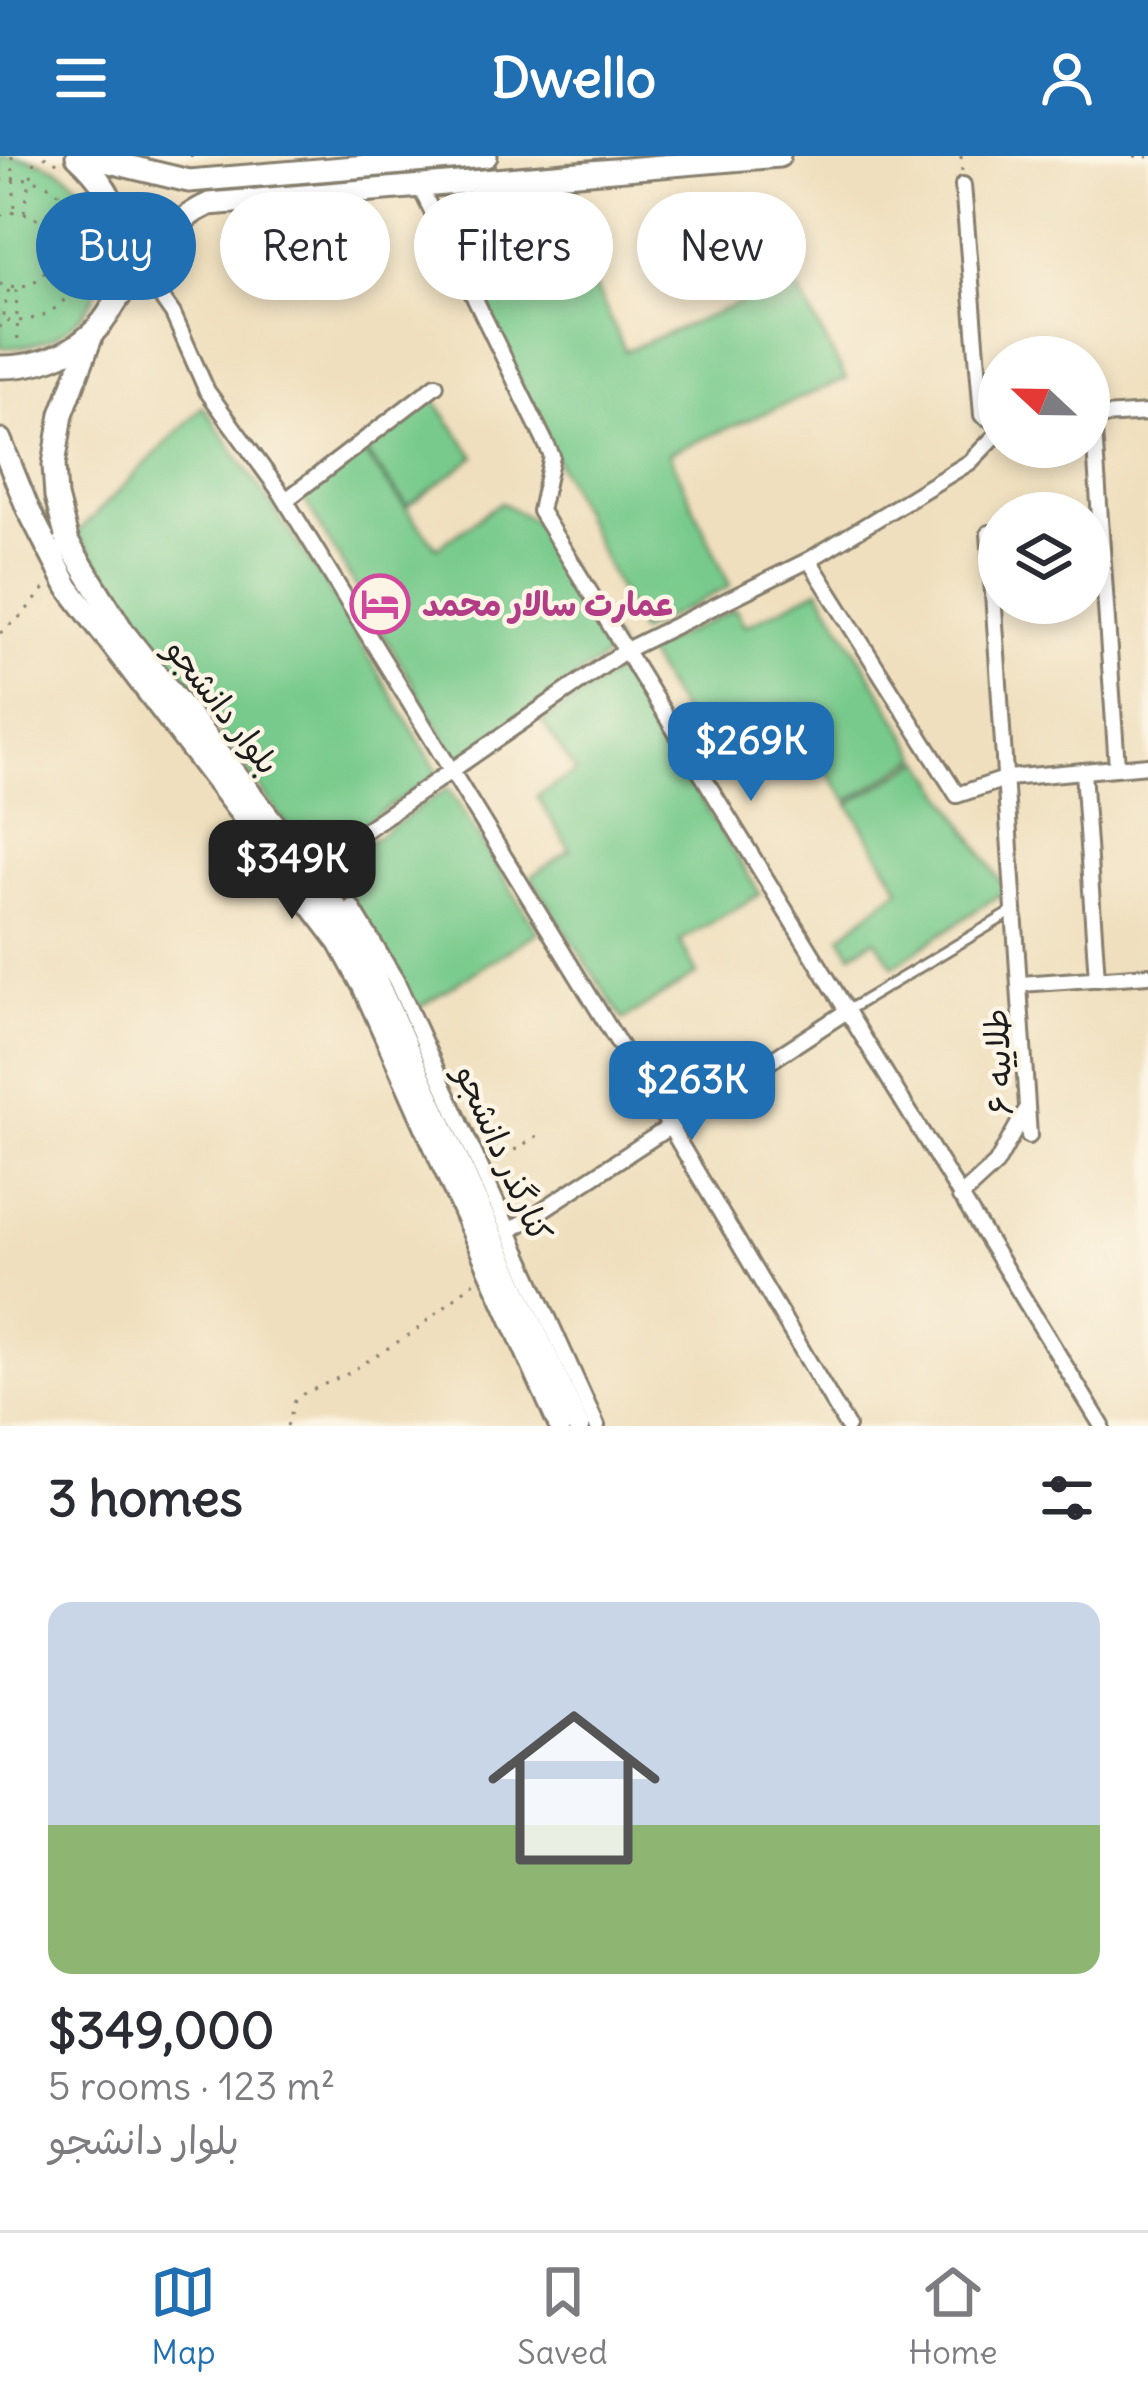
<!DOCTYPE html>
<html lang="en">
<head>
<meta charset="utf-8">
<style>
  :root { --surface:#fff; --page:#f7f7f7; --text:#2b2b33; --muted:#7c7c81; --line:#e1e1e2; --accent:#1f6fb2 }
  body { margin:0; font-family:Delius,"Playpen Sans Arabic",sans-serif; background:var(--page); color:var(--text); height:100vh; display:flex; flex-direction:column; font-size:45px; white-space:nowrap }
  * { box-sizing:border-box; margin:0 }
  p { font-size:39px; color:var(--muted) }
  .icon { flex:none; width:66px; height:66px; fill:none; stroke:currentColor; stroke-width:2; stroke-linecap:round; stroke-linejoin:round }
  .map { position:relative; height:1270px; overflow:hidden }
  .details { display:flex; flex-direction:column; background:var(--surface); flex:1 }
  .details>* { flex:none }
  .top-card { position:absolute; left:36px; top:36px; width:1077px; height:108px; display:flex; gap:24px }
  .needle { width:78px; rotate:292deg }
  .tools { position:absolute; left:978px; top:180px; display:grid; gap:24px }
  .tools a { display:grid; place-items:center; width:132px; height:132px; border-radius:50%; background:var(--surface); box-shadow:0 6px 18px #0003; font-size:60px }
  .price { position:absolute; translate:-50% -102px; padding:0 27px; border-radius:24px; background:var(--accent); color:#fff; font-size:39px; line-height:78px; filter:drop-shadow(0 3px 6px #0008) }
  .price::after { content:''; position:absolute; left:50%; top:72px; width:36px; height:27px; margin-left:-18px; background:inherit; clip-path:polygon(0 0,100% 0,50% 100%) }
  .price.selected { background:#222; color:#fff }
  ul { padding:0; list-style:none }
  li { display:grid; align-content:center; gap:24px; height:636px; padding:0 48px }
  li span { display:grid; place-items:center; height:372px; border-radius:24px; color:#555 }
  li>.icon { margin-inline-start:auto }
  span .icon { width:216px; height:216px; fill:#fffc; stroke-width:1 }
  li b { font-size:51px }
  h2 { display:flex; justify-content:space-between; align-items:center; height:144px; padding:0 48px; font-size:51px }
  .pill { padding:0 42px; border-radius:54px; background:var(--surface); box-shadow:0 6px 18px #0003; font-size:42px; line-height:108px }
  .pill.selected { background:var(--accent); color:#fff }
  header { display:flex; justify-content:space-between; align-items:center; height:156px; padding:0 48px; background:var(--accent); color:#fff; font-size:54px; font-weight:700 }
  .dock { display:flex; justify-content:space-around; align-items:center; height:168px; border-top:3px solid var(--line); background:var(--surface); font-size:33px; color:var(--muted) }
  .dock a { display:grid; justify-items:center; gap:6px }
  .dock .selected { color:var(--accent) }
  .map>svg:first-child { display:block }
  .green { fill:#78ca8c; stroke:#4a7354; stroke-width:3 }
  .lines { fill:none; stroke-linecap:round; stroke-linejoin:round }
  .lane-casing { stroke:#867e6d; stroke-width:14 }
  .street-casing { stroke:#867e6d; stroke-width:20 }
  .secondary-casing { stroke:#867e6d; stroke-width:27 }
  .path { stroke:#867e6d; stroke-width:3; stroke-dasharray:3 9; stroke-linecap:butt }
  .lane { stroke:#fff; stroke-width:8 }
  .street { stroke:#fff; stroke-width:14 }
  .secondary { stroke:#fff; stroke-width:21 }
  .labels { text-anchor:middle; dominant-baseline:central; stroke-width:9; stroke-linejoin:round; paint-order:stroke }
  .hotel-label { font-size:33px; font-weight:bold; fill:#b23c85; stroke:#fcf5e5; text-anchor:start }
  .street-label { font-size:33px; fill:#1c1c1c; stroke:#fcf5e5 }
</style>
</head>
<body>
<header><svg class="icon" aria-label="menu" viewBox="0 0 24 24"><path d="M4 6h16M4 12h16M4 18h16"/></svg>Dwello<svg class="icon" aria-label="person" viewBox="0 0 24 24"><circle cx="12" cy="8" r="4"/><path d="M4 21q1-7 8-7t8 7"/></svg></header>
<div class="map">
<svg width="1148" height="1270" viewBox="0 0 1148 1270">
  <rect width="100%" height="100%" fill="#fcf5e5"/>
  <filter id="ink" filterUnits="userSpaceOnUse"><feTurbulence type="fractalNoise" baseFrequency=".00833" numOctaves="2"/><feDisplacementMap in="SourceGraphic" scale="24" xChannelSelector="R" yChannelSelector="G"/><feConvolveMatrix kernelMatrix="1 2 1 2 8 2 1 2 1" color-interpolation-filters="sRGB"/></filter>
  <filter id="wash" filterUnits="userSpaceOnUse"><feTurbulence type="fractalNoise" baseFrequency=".004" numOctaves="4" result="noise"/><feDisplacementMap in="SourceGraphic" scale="48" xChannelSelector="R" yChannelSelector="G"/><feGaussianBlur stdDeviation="2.7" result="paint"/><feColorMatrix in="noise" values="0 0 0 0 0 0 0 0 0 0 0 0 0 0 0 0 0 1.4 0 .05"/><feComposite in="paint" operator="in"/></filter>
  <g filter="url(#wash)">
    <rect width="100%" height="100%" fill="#efdfbe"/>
    <g class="green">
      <path d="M 0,0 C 148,0 131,199 0,191 Z"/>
      <polygon points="558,49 625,195 794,125 846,223 669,297 730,430 639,476 454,91"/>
      <polygon points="432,241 475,301 408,350 365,295"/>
      <polygon points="203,250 323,424 439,618 310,702 77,377"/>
      <polygon points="361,294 437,392 501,346 539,368 618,492 458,605 303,341"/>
      <polygon points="819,433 920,601 848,645 798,577 719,619 645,496 735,453 745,470"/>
      <polygon points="619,514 760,738 680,785 697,818 623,864 531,721 570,694 537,640 576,616 542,566"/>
      <polygon points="923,604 1006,734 894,810 875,783 851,798 841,780 900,732 849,648"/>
      <polygon points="448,632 538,776 418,852 330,713"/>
    </g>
  </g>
  <g filter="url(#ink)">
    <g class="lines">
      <g class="lane-casing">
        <polyline id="lane" points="848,854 1015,754"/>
      </g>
      <g class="street-casing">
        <g id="street">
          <polyline points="963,29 982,259 999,268"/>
          <polyline points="420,31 552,300 540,355 1102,1270"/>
          <polyline points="140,111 173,158 207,235 281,337 670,971 847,1270"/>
          <polyline points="1089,261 1148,257"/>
          <polyline points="1093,261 1117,611"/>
          <polyline points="286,344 436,229"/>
          <polyline points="989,377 1029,980"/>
          <polyline points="809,404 957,639 1008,622 1148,609"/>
          <polyline points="1083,615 1097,823"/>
          <polyline points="309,713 626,494 809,404 970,306 999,276"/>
          <polyline points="352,751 396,824 597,1270"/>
          <polyline points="1021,828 1148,819"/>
          <polyline points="960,1041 996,1008 1025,956"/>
          <polyline points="510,1075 847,855"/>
        </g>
      </g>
      <g class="secondary-casing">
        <g id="secondary">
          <polyline points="85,0 189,25 486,0"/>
          <path d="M 113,150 C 139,112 166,67 209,48 L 779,0"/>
          <polyline points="92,179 62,258 54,309 56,341 68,387 124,477 300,701 355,778 578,1270"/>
          <path d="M 0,211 C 124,210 168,82 77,0"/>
          <polyline points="0,284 28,353 68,431 340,787 364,831 560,1270"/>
        </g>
      </g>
      <g class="path">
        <polyline points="12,0 15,54"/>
        <polyline points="44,0 63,10"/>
        <polyline points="190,0 200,0"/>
        <polyline points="961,0 962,15"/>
        <polyline points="1134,0 1148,1"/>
        <path d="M 0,24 C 107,3 113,179 0,164"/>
        <polyline points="24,56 35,0"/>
        <path d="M 0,59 C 69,39 67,148 0,128"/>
        <polyline points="54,92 105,92"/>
        <polyline points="53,102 84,106 108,115"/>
        <polyline points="16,133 18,189"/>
        <polyline points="0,172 9,132"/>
        <polyline points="0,477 22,459 48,429"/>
        <polyline points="494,1007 537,980"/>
        <polyline points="287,1270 295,1245 303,1238 347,1218 415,1175 474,1126"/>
      </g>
      <use href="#lane" class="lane"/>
      <use href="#street" class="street"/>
      <use href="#secondary" class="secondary"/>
    </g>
  </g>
  <defs>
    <g id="hotel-ring" transform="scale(3)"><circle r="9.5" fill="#fcf5e5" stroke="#d1479c" stroke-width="1.5"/><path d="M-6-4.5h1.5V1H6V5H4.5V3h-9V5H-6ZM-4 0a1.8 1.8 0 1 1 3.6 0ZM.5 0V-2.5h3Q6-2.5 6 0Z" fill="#d1479c"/></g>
  </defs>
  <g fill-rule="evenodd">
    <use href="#hotel-ring" x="380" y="448"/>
  </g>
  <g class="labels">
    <g class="hotel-label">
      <text x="422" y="448">عمارت سالار محمد</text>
    </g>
    <g class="street-label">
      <text transform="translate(223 550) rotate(52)">بلوار دانشجو</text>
      <text transform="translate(998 906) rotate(-93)">طلاییه ۶</text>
      <text transform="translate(504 997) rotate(66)">کنارگذر دانشجو</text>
    </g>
  </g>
</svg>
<div class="tools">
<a><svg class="needle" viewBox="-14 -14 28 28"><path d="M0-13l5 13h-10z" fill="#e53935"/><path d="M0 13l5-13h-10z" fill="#7c7c81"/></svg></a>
<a><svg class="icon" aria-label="layers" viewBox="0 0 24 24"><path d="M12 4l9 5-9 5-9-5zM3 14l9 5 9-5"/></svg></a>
</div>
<b class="price" style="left:751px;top:648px">$269K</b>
<b class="price selected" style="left:292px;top:766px">$349K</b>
<b class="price" style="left:692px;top:987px">$263K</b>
<div class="top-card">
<a class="pill selected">Buy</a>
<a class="pill">Rent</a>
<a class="pill">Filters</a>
<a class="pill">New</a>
</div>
</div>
<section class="details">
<h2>3 homes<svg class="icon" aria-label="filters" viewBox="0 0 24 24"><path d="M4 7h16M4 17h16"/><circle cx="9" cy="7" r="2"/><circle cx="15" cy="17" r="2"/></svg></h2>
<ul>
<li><span style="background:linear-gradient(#c9d6e8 60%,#8fb573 0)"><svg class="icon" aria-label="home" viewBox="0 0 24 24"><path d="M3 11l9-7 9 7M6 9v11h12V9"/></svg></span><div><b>$349,000</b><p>5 rooms · 123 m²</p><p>بلوار دانشجو</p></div></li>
</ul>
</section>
<nav class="dock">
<a class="selected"><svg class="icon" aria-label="map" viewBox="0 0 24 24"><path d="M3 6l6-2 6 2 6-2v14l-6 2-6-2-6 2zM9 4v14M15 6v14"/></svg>Map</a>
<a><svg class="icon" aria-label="saved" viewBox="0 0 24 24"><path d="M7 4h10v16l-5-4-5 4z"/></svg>Saved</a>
<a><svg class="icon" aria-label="home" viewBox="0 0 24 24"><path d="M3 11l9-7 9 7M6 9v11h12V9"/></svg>Home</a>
</nav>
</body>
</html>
